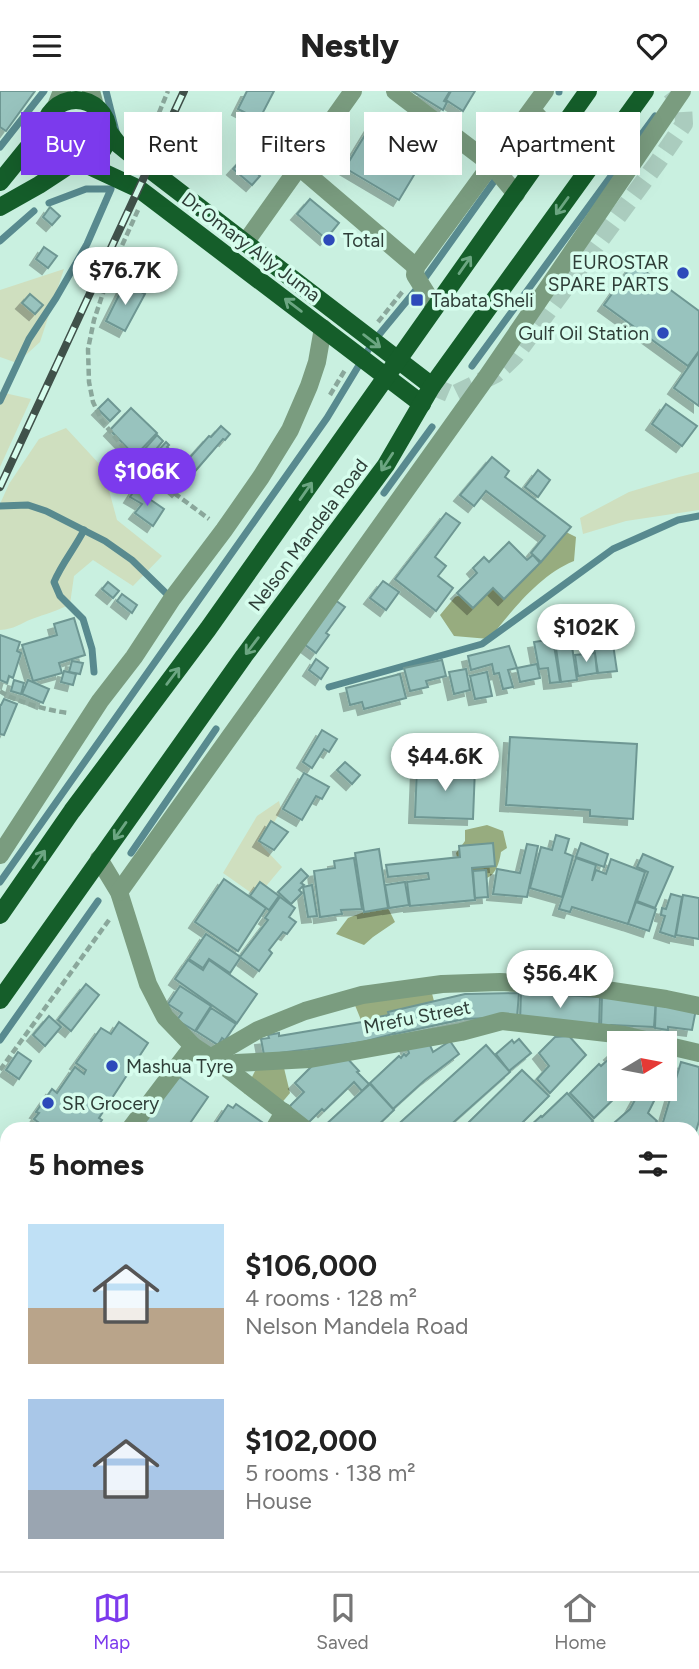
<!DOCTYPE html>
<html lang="en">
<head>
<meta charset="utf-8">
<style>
  :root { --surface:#fff; --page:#f2f2f2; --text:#222; --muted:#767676; --line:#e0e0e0; --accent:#7c3aed }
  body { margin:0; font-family:Figtree,sans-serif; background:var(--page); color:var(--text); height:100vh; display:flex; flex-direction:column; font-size:26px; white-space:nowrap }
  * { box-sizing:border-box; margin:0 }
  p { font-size:23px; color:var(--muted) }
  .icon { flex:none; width:38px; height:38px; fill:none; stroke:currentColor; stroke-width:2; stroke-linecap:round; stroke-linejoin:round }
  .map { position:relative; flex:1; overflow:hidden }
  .side { position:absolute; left:0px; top:1031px; width:700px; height:450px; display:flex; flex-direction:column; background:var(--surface); border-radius:21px 21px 0 0; box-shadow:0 7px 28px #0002 }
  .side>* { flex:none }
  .top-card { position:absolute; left:21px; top:21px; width:658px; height:63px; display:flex; gap:14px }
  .needle { width:46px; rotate:80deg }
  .buttons { position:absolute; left:607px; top:940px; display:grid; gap:14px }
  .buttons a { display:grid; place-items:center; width:70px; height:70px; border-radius:0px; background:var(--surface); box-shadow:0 7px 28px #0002; font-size:35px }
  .price { position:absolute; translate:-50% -60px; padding:0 16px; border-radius:24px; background:#fff; color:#222; font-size:23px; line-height:46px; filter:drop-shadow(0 2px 4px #0008) }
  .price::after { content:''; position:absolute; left:50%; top:42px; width:21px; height:16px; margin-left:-10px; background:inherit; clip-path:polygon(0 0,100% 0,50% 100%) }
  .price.current { background:var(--accent); color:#fff }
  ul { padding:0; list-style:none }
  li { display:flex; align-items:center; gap:21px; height:175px; padding:0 28px }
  li span { display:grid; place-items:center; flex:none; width:196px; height:140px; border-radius:0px; color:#555 }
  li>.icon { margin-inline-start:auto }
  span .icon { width:84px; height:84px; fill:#fffc; stroke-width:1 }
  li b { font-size:30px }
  h2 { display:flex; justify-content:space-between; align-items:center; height:84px; padding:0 28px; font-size:30px }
  .tag { padding:0 24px; border-radius:0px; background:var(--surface); box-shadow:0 7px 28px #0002; font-size:24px; line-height:63px }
  .tag.current { background:var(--accent); color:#fff }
  header { display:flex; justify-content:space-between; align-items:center; height:91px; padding:0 28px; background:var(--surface); font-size:32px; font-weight:800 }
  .tabs { display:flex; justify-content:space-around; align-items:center; height:98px; border-top:2px solid var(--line); background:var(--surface); font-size:19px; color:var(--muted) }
  .tabs a { display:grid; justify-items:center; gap:4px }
  .tabs .current { color:var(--accent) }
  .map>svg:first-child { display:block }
  .green { fill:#cfdfbf }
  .forest { fill:#97ac7f }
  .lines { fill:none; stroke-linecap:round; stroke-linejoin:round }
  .stream { stroke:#588a8f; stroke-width:7 }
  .building { fill:#98c3be; stroke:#6e9793; stroke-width:2; filter:url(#shadow) }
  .minor-tunnel { stroke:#aaccbe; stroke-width:18; stroke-dasharray:18 9; stroke-linecap:butt }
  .path { stroke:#8aa79b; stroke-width:4.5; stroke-dasharray:7 3.5; stroke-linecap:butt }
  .minor { stroke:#7a9c7f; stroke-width:18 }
  .major { stroke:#155e2a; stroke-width:18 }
  .rail-casing { stroke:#40514a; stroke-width:8 }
  .rail { stroke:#d6fded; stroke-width:5; stroke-dasharray:16; stroke-linecap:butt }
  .oneway { stroke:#6ca682 }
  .poi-dot { fill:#2d4aba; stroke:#d6fded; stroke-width:2.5 }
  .labels { text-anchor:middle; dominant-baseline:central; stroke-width:7; stroke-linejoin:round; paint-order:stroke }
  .poi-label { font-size:19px; fill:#2f3e38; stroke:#d6fded; text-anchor:start }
  .street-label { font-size:19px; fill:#2f3e38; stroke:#d6fded }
</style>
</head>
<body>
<header><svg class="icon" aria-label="menu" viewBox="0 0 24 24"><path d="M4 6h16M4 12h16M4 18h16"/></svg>Nestly<svg class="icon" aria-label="heart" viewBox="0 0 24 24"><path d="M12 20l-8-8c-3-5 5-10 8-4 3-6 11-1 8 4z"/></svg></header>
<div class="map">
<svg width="699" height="1480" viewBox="0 0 699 1480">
  <defs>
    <filter id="shadow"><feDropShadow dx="-6" dy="6" stdDeviation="0" flood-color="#0004"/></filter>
  </defs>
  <rect width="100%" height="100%" fill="#c9f0e0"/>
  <g class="green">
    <polygon points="64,178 40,251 17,272 0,266 0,199"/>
    <polygon points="0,301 31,308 0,376"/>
    <path d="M 66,337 L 103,377 L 117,429 L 162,465 L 133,495 L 93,469 L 74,485 L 70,513 C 58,520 45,523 32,528 C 19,533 15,538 0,539 L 0,413 L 9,393 L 39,348 Z"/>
    <polygon points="699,381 699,419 626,430 583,443 580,427 629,401 679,386"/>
    <polygon points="279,710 281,718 279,723 261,754 282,776 257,806 223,782 257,725"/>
  </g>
  <g class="forest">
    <path d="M 564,440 L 576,446 L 574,470 C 539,484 512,520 489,548 L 454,545 L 440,524 L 455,506 L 499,489 L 548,463 Z"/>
    <path d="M 487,734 L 503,740 L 507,757 L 501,761 C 497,786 488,791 463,790 L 456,762 L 465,750 L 465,739 Z"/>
    <polygon points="388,817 395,831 373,846 364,854 336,843 348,827 364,821"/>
    <polygon points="430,895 434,910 420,923 363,934 350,902"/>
    <polygon points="257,976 284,977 290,1002 274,1021 244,1002"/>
  </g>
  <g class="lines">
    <g class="stream">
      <polyline points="106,0 117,44"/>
      <polyline points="559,1 559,0"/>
      <polyline points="0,56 44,0"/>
      <polyline points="0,150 34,120"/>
      <polyline points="472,275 655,25"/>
      <polyline points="0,310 29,248 56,207 87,153 111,98 86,98 49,112"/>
      <polyline points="384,402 432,336"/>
      <polyline points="0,415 28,414 46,420 105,450 132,469 172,508"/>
      <path d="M 84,439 C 75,457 62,472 54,491 L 60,505 L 83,528 L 92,558 L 94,581"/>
      <polyline points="329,596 482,553 613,458 678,429 699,425"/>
      <polyline points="131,762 216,638"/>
      <polyline points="0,791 327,327 373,251 420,194 495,89"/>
      <polyline points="0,949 98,810"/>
    </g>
  </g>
  <g class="building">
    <polygon points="0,0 35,0 6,40 0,36"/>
    <polygon points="247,0 274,0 259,29 238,18"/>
    <polygon points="412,0 450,0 444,10 447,11 443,19"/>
    <polygon points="451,0 475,0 463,20 446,9"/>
    <polygon points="376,26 429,59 399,109 345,77"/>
    <polygon points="242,68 260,85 252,94 233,78"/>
    <polygon points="310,108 339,132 326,148 297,123"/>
    <polygon points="50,116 60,125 52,134 43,126"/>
    <polygon points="44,156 57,165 48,177 36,168"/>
    <polygon points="118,169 135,177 128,189 112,181"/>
    <polygon points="634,172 699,220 699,260 688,275 604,214"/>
    <polygon points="125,192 145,203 125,240 106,230"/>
    <polygon points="30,203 43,214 35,223 22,212"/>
    <polygon points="699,261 699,315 674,297"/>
    <polygon points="108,308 120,320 110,330 98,318"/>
    <polygon points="666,313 697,335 682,355 652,333"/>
    <polygon points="131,317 157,342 135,365 110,339"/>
    <polygon points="221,335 230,343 225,349 223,348 178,400 168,391 209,345 211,346"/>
    <polygon points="157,344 163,350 143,374 136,368"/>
    <polygon points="166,351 169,354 167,356 177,365 170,374 156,362"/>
    <polygon points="492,366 509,380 505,386 571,436 541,471 531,462 545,445 486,400 474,415 460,404"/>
    <polygon points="538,379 550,389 538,406 525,396"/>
    <polygon points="135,398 164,418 153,435 135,422 142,413 130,406"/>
    <polygon points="446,422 460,432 435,466 446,475 438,485 453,497 436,520 395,488"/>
    <polygon points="509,451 527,469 533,464 540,472 504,508 493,497 473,517 457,502 477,482 473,477 484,466 489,471"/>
    <polygon points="383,490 399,501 386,519 370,507"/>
    <polygon points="108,491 119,500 113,507 102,498"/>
    <polygon points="122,503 137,514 132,522 117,510"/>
    <polygon points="335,509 345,516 326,542 329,544 316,562 304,553"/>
    <polygon points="74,527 85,564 59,572 62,582 33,590 22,554 57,544 54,533"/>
    <polygon points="610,533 617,580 598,582 594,558 602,557 599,535"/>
    <polygon points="570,542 577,589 561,591 554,544"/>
    <polygon points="0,544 20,551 17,560 21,562 13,587 9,585 7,592 0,589"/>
    <polygon points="553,548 560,591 550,592 548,577 539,578 534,551"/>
    <polygon points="509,555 517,577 508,579 513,596 503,598 499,582 494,583 492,573 471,579 468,565"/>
    <polygon points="595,562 597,582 578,585 575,564"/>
    <polygon points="316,568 328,577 321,588 309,579"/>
    <polygon points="442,569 446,585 426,590 428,596 410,600 404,577"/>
    <polygon points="72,570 83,572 80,583 69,581"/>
    <polygon points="537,573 540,587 520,591 517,577"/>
    <polygon points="466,578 470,599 454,603 449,581"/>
    <polygon points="64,580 76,583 73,594 61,591"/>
    <polygon points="487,581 492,605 475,608 470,585"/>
    <polygon points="400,583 406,607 364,618 362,611 350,614 346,597"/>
    <polygon points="14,589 24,592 21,603 11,600"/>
    <polygon points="28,589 49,598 43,612 22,603"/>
    <polygon points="4,608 17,613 4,644 0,643 0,614 1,614"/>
    <polygon points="322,639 337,648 329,661 324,658 312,677 303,671"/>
    <polygon points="510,646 637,653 633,728 590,725 590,719 506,714"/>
    <polygon points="345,671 360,684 352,693 337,679"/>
    <polygon points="417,676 475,677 473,728 415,726"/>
    <polygon points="304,682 329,696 322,708 316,705 302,729 283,718"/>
    <polygon points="271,730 288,741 274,759 259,750"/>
    <polygon points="556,744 569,748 565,762 573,765 562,806 530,797 541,756 552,759"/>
    <polygon points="493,752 495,775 472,777 475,809 410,815 407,791 429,788 428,782 388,786 386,774 460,766 459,755"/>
    <polygon points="581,752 608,763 604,776 576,766"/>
    <polygon points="527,753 538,755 527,806 493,803 497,778 520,782"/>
    <polygon points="379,758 388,817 364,821 355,762"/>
    <polygon points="643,763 673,776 655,817 637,810 648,781 637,776"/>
    <polygon points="354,767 362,818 341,819 342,823 320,826 314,780 335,777 334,770"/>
    <polygon points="576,767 596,774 592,790 596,779 606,783 611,768 645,781 628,833 572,816 570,821 559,818"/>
    <polygon points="301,778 308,785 301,792 304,794 299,799 302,802 291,813 278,801"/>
    <polygon points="486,779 488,806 475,807 473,780"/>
    <polygon points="224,788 266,817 238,860 195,831"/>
    <polygon points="260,791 279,805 269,819 250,805"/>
    <polygon points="405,791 409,814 389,817 385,794"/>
    <polygon points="312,794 317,825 308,826 303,796"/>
    <polygon points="671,803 682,806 675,846 660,841 665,825 661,824 662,817 666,818"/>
    <polygon points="683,804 699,807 699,848 676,844"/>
    <polygon points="280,806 295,817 289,826 296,831 287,843 283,841 269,859 272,862 259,880 240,866 268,829 265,827"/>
    <polygon points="636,811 656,818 649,840 628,833"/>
    <polygon points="206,843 239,865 240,867 230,882 209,868 203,877 189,868"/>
    <polygon points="188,869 203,879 209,869 257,903 237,932 175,888"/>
    <polygon points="86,893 99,904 71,940 58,929"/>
    <polygon points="180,895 211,915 195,940 177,929 182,922 168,913"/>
    <polygon points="519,902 517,926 464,928 395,943 388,921 465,903"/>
    <polygon points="521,902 600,906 599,937 520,931"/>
    <polygon points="602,906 656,908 654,936 611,934 601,937"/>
    <polygon points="656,910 696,918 692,939 668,936 668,939 655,937"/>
    <polygon points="211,917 236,933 225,949 222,947 218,954 196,940"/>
    <polygon points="389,924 393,943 363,951 264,964 261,948 269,947 268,944 279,942 279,945 374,929 373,927"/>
    <polygon points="49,925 61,936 45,955 33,944"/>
    <polygon points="119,931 148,952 99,1027 102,1029 96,1038 47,1038 34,1028 39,1022 36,1021 52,998 57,1002 75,976 84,983 86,979 76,972 101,937 111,943"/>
    <polygon points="569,945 586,964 550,1002 537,988 549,975 539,962 555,946"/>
    <polygon points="519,948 531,962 509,980 496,963 512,949 514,952"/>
    <polygon points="450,950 459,963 425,989 393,1018 370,992 399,965 401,967 404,963 406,965 409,962 406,954 429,952 433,961"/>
    <polygon points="486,954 510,981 446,1038 393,1038"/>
    <polygon points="620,954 620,998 624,998 594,1027 570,1002 599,973 601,975 612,965 610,963"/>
    <polygon points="18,961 31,970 19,988 6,979"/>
    <polygon points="346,966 359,980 357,981 369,993 362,1000 354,991 324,1020 322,1018 305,1035 288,1017 304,1001 295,992 314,973"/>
    <polygon points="681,971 699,976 699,1030 693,1051 693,1038 661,1038"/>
    <polygon points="522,979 549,1005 516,1038 472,1038 467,1033"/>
    <polygon points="175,983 208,1006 186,1038 138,1038"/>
    <polygon points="370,993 394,1019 374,1038 321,1038"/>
    <polygon points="641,998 660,998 648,1022 657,1030 650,1038 607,1038 630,1018"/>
    <polygon points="567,1002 593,1030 585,1038 530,1038 529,1036 541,1025 542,1026"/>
    <polygon points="236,1013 269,1036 268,1038 212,1038 228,1014 233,1017"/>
    <polygon points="7,1072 7,1142 0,1137 0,1083"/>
    <polygon points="0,1139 7,1144 7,1157 0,1167"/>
    <polygon points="699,1139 699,1189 693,1187 693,1152"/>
    <polygon points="696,1199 699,1200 699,1335 693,1353 693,1207"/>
    <polygon points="7,1223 7,1292 0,1303 0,1233"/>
    <polygon points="7,1333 7,1389 0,1384 0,1343"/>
    <polygon points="0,1417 7,1419 7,1439 0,1436"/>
    <polygon points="693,1455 699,1458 699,1480 671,1480 675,1474 693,1474"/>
    <polygon points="0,1470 24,1479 24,1480 0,1480"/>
    <polygon points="43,1474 67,1474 91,1479 91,1480 41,1480"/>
    <polygon points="163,1474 174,1474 193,1479 165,1480 162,1479"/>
    <polygon points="339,1474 372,1474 368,1480 349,1480"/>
    <polygon points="397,1474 435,1474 430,1480 392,1480"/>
    <polygon points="476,1474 516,1474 513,1480 472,1480"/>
    <polygon points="539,1474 585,1474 583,1478 580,1477 579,1480 536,1480"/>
    <polygon points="611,1474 649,1474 646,1480 608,1480"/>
  </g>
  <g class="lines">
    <polyline class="minor-tunnel" points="432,295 453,304 496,283 515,265 658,71 684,33 683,15 671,0"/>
    <g class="path">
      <polyline points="147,51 168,0"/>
      <polyline points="138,119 110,181 94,229 88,258 89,291 93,311 102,330 139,376 209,428"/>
      <polyline points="378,231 403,200"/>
      <polyline points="330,304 345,279"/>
      <path d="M 0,600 C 16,611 50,620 69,622"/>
      <polyline points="0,979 109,829"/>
      <polyline points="211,1480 214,1474"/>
    </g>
    <g class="minor">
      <polyline points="91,0 95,15"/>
      <polyline points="395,0 491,73 516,103"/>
      <polyline points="56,15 62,0"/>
      <polyline points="532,19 556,45"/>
      <polyline points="299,76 416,176"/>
      <polyline points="245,152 353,0"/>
      <polyline points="435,216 415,184 416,176 545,0"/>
      <polyline points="0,764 100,610 134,566 172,508 224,439 261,386 290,339 309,295 317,271 323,237"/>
      <polyline points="99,768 119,801 148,893 165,926 193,955 225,976 305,1038"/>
      <polyline points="119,801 486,287 682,0"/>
      <polyline points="665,954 699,962"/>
      <polyline points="210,967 258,939 305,920 362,904 442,893 500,891 586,896 666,908 699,915"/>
      <polyline points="225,976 236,972 310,968 461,941 502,930 624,944 658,952"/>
      <polyline points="130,1038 193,955"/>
      <polyline points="274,1038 284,1021"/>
      <polyline points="0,1210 7,1201"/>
      <polyline points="0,1402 7,1403"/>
      <polyline points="693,1417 699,1422"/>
      <polyline points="277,1474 308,1480"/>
    </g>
    <g class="major">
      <circle cx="76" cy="41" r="32"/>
      <polyline points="108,40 118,53 139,70 432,295"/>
      <polyline points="83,72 139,98 147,104 422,313"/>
      <polyline points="0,91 43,38"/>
      <polyline points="0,116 39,94 71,73"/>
      <polyline points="0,824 72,720 208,538 588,0"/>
      <polyline points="0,909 244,565 386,374 432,295 645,0"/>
    </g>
    <g class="rail-casing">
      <polyline id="rail" points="0,396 184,0"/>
    </g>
    <use href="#rail" class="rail"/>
  </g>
  <defs><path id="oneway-shaft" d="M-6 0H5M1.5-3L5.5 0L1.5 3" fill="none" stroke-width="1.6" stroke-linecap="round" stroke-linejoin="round" transform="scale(1.75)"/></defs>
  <g class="oneway">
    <use href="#oneway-shaft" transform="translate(562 115) rotate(126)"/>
    <use href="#oneway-shaft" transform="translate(465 174) rotate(-55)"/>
    <use href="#oneway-shaft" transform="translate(293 214) rotate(-143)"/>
    <use href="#oneway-shaft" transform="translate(372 250) rotate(37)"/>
    <use href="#oneway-shaft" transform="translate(387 371) rotate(123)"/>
    <use href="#oneway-shaft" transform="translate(306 400) rotate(-55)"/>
    <use href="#oneway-shaft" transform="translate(252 555) rotate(127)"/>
    <use href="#oneway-shaft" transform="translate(173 585) rotate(-53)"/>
    <use href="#oneway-shaft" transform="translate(120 740) rotate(125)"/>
    <use href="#oneway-shaft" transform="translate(39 768) rotate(-55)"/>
  </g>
  <g class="poi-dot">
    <circle cx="329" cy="149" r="7"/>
    <circle cx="683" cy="182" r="7"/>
    <rect x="410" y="202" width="14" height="14" rx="3.5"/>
    <circle cx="663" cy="242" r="7"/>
    <circle cx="112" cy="975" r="7"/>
    <circle cx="48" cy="1012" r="7"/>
  </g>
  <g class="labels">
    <g class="poi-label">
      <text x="343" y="149">Total</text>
      <text x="669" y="171" text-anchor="end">EUROSTAR<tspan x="669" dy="22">SPARE PARTS</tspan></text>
      <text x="431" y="209">Tabata Sheli</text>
      <text x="649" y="242" text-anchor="end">Gulf Oil Station</text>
      <text x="126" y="975">Mashua Tyre</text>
      <text x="62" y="1012">SR Grocery</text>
    </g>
    <g class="street-label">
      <text transform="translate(251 156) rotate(37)">Dr.Omary Ally Juma</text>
      <text transform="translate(308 444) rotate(-53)">Nelson Mandela Road</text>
      <text transform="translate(417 926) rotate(-11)">Mrefu Street</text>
    </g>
  </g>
</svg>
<div class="buttons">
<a><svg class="needle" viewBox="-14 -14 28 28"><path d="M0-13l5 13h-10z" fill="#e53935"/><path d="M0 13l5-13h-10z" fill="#767676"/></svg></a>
</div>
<b class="price" style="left:125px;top:216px">$76.7K</b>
<b class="price current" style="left:147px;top:417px">$106K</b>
<b class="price" style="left:586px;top:573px">$102K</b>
<b class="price" style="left:445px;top:702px">$44.6K</b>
<b class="price" style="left:560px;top:919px">$56.4K</b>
<div class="top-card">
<a class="tag current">Buy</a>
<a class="tag">Rent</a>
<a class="tag">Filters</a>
<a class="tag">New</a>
<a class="tag">Apartment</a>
</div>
<section class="side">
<h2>5 homes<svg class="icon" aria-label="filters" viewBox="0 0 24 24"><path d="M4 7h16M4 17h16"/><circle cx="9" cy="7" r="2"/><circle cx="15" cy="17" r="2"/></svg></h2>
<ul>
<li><span style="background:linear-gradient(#bfe0f5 60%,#b9a48a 0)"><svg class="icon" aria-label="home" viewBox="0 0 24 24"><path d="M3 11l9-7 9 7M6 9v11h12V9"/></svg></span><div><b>$106,000</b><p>4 rooms · 128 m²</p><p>Nelson Mandela Road</p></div></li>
<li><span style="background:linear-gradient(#a9c7e8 65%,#9aa5b1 0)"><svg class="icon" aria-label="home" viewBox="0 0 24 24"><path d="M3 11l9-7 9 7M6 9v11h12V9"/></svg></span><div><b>$102,000</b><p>5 rooms · 138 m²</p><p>House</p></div></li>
</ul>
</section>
</div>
<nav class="tabs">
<a class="current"><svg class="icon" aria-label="map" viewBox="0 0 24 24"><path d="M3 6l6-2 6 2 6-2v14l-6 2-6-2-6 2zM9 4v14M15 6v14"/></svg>Map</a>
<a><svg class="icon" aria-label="saved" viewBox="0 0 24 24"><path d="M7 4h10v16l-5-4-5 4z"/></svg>Saved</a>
<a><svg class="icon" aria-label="home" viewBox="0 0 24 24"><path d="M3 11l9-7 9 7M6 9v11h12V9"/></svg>Home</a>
</nav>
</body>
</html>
